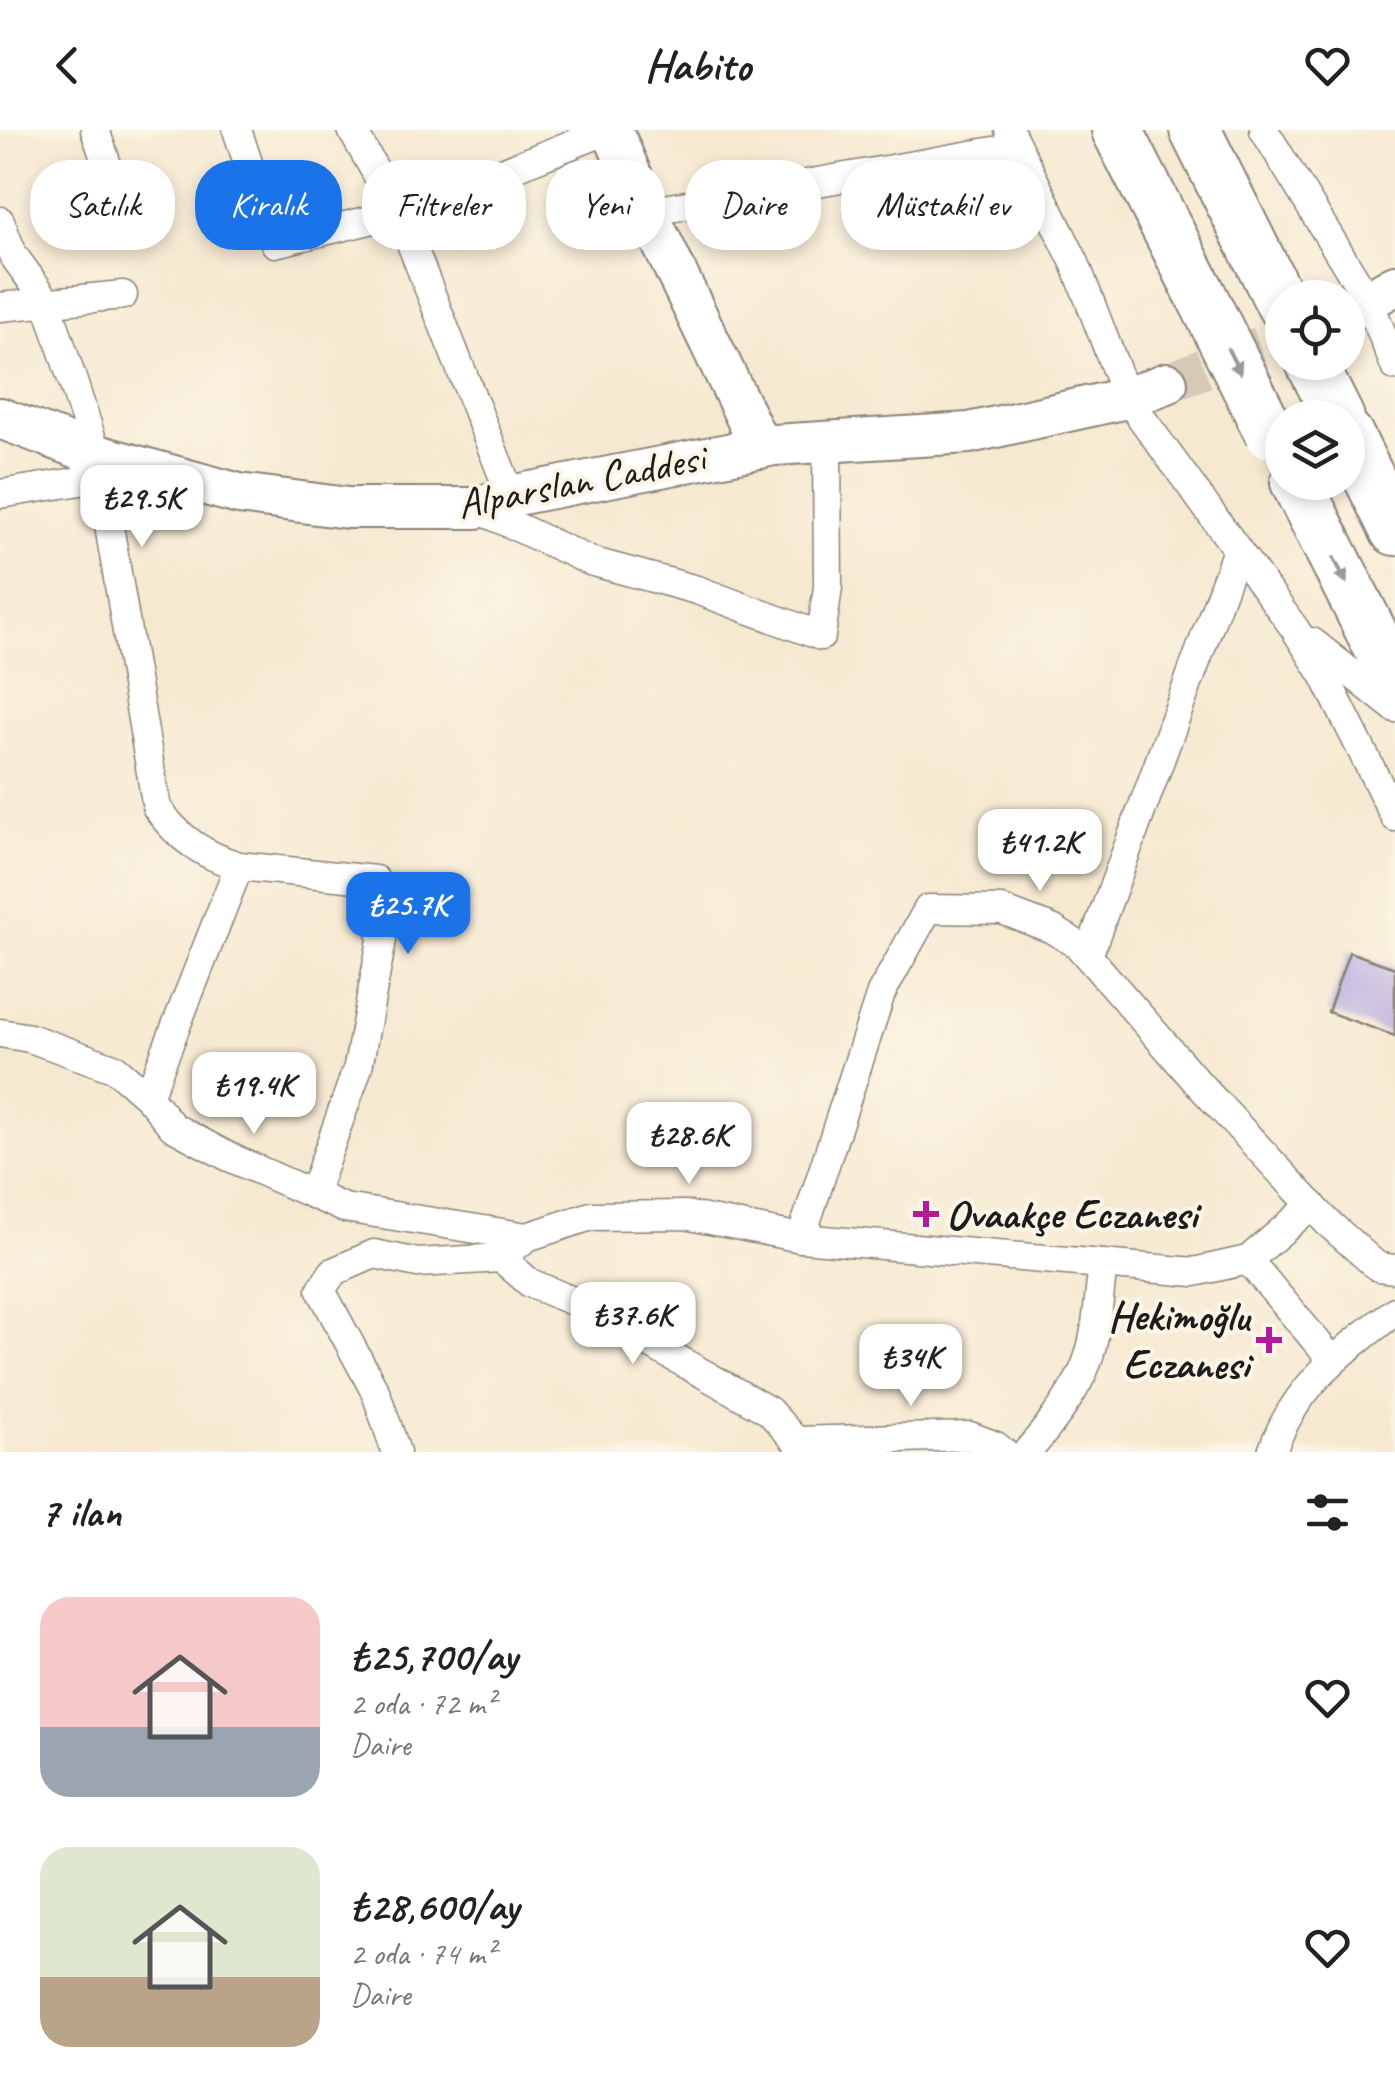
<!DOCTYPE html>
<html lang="tr">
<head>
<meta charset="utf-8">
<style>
  :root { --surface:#fff; --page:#f6f6f6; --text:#222; --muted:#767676; --accent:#1a73e8 }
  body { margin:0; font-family:Caveat,sans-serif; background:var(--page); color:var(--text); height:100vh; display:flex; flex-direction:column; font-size:38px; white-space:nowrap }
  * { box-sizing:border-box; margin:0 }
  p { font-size:32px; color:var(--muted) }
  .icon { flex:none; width:55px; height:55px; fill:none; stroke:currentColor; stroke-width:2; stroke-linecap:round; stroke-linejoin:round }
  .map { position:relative; height:1322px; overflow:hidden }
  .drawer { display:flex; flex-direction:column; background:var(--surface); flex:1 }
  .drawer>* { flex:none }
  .top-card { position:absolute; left:30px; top:30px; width:1335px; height:90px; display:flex; gap:20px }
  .tools { position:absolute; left:1265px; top:150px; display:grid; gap:20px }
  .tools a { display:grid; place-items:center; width:100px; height:100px; border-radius:50%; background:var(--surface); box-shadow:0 5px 15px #0003; font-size:50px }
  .price { position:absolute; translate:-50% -85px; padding:0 22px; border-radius:20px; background:#fff; color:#222; font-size:32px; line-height:65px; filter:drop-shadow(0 2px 5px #0008) }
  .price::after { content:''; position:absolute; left:50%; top:60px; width:30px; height:22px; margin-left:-15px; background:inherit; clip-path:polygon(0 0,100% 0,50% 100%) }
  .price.selected { background:var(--accent); color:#fff }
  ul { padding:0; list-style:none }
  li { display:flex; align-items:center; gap:30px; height:250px; padding:0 40px }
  li span { display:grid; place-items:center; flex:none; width:280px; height:200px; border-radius:30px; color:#555 }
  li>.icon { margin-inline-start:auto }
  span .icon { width:120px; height:120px; fill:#fffc; stroke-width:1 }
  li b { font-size:42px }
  h2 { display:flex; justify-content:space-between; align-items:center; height:120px; padding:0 40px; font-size:42px }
  .pill { padding:0 35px; border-radius:40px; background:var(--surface); box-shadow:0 5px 15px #0003; font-size:35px; line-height:90px }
  .pill.selected { background:var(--accent); color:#fff }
  header { display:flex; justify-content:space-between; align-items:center; height:130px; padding:0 40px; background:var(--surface); font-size:45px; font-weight:800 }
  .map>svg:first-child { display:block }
  .building { fill:#bcb2e1 }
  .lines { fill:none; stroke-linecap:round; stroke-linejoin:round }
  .secondary-tunnel { stroke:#d5cab6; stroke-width:40; stroke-dasharray:40 20; stroke-linecap:butt }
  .street-casing { stroke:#898276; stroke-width:31 }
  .secondary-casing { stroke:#898276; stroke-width:44 }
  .highway-casing { stroke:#898276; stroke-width:54 }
  .street { stroke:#fff; stroke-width:28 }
  .secondary { stroke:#fff; stroke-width:40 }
  .highway { stroke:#fff; stroke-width:50 }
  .highway-bridge-casing { stroke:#898276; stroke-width:54; stroke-linecap:butt }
  .highway-bridge { stroke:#fff; stroke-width:50 }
  .oneway { fill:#999 }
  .poi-dot { fill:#b5179e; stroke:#fcf5e5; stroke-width:4 }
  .labels { text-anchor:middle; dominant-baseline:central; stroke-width:8; stroke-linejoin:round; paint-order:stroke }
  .street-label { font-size:42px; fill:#1c1c1c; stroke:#fcf5e5 }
  .poi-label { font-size:42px; font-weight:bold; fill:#1c1c1c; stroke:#fcf5e5; text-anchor:start }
</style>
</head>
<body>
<header><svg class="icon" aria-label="back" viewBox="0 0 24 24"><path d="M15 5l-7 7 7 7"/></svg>Habito<svg class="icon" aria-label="heart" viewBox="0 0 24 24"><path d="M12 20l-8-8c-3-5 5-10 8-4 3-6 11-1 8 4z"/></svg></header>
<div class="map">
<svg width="1395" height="1322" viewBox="0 0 1395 1322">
  <rect width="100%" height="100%" fill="#fcf5e5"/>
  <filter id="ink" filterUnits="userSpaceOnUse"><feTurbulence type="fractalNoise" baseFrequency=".01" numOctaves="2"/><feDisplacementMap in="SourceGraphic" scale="20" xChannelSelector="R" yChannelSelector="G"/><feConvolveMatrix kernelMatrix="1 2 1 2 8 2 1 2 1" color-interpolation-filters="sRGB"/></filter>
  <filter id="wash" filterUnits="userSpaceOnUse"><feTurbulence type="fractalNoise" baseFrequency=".0048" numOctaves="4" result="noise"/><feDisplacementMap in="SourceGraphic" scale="40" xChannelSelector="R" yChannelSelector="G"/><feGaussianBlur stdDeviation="2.25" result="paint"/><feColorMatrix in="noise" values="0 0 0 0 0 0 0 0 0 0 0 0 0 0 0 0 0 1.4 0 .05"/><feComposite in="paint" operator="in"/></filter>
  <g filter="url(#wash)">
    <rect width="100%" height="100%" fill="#f6e9d1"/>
    <g id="blocks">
      <polygon class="building" points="1349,822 1395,838 1395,906 1328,882"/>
    </g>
  </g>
  <g filter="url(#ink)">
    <use href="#blocks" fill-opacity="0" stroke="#898276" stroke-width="2.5"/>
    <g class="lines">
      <polyline class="secondary-tunnel" points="1167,253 1282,208"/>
      <g class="street-casing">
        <g id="street">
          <polyline points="95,0 126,89"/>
          <polyline points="237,0 275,113 399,83 608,0"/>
          <polyline points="352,0 399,83 511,366"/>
          <polyline points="1009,0 1075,133 1127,268 1295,499 1324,545 1395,687"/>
          <polyline points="1264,0 1369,172 1395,236"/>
          <polyline points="647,82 1017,17"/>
          <polyline points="0,91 13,125 46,170 97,325"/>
          <polyline points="0,177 123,165"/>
          <path d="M 0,364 L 81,351 L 97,325 L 157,678 C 178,708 203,725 239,736 L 148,967"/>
          <polyline points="476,378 590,431 697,460 821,506 828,457 827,312"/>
          <polyline points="1312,512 1395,578"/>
          <polyline points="239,736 375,750 382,810 358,937 313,1064"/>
          <polyline points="1088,826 1237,420"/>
          <polyline points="0,903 30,908 116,939 148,967 173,997 227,1026 344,1078 527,1107"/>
          <polyline points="801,1108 881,863 928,779 1002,780 1052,799 1078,815 1198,953 1327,1092 1378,1137 1395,1139"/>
          <polyline points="501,1128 530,1153 582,1175 769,1281 796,1311 802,1322"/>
          <polyline points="1248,1130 1332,1230"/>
          <polyline points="796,1311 970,1306 996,1316 1003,1322"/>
          <polyline points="396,1322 376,1263 321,1160 333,1142 374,1124 418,1133 501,1128 527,1107 591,1086 685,1085 801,1108 1194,1142 1248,1130 1312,1075"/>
          <path d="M 1027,1322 C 1048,1298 1068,1272 1082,1244 C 1098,1211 1098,1170 1103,1134"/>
          <path d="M 1272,1322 C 1295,1255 1341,1223 1395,1181"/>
        </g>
      </g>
      <g class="secondary-casing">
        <g id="secondary">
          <polyline points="612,0 647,82 761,318"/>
          <polyline points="1348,182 1395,155"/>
          <polyline points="0,288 97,325 239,364 348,378 476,378 511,366 774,315 969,303 1127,268 1167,253"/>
        </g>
      </g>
      <g class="highway-casing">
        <g id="highway">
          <polyline points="1117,0 1198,159"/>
          <polyline points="1195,0 1282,175"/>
          <polyline points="1311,232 1339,288"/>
          <polyline points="1348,305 1395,400"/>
          <polyline points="1296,352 1395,549"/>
        </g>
      </g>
      <use href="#street" class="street"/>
      <use href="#secondary" class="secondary"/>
      <use href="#highway" class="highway"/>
      <g class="highway-bridge-casing">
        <polyline id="highway-bridge" points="1198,159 1270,303"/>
      </g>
      <use href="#highway-bridge" class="highway-bridge"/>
    </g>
    <defs><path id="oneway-solid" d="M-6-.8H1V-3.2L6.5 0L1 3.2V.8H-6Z" transform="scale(2.5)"/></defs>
    <g class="oneway">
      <use href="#oneway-solid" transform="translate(1234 231) rotate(63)"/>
      <use href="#oneway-solid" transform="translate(1340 440) rotate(63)"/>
    </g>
  </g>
  <g class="poi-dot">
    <path d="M921 1069h10v10h10v10h-10v10h-10v-10h-10v-10h10z"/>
    <path d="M1264 1195h10v10h10v10h-10v10h-10v-10h-10v-10h10z"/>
  </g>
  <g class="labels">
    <g class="street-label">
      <text transform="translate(581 351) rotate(-11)">Alparslan Caddesi</text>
    </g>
    <g class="poi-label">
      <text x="946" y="1084">Ovaakçe Eczanesi</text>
      <text x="1249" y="1186" text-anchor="end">Hekimoğlu<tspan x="1249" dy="48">Eczanesi</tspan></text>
    </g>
  </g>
</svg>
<div class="tools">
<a><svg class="icon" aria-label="locate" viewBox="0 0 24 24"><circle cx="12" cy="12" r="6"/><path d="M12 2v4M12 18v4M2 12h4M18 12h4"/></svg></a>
<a><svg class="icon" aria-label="layers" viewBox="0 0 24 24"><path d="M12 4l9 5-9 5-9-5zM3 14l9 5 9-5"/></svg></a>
</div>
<b class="price" style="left:142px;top:420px">₺29.5K</b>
<b class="price" style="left:1040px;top:764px">₺41.2K</b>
<b class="price selected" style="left:408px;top:827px">₺25.7K</b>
<b class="price" style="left:254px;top:1007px">₺19.4K</b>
<b class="price" style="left:689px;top:1057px">₺28.6K</b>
<b class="price" style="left:633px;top:1237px">₺37.6K</b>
<b class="price" style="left:911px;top:1279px">₺34K</b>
<div class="top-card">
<a class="pill">Satılık</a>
<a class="pill selected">Kiralık</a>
<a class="pill">Filtreler</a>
<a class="pill">Yeni</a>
<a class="pill">Daire</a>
<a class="pill">Müstakil ev</a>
</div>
</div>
<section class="drawer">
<h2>7 ilan<svg class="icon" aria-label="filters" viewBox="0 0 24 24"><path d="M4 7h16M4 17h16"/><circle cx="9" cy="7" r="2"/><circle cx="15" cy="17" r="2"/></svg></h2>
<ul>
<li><span style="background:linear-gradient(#f6c9c9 65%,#9aa5b1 0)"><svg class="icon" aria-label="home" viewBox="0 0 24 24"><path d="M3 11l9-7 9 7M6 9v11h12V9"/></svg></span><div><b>₺25,700/ay</b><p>2 oda · 72 m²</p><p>Daire</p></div><svg class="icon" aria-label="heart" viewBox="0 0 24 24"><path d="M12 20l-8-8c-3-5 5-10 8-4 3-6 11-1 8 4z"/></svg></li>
<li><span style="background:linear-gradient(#dfe7d0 65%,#b9a48a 0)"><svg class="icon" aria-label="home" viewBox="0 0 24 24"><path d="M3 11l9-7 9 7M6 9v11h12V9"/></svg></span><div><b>₺28,600/ay</b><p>2 oda · 74 m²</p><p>Daire</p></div><svg class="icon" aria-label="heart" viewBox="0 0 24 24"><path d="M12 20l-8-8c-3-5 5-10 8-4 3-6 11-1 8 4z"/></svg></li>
</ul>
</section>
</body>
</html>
